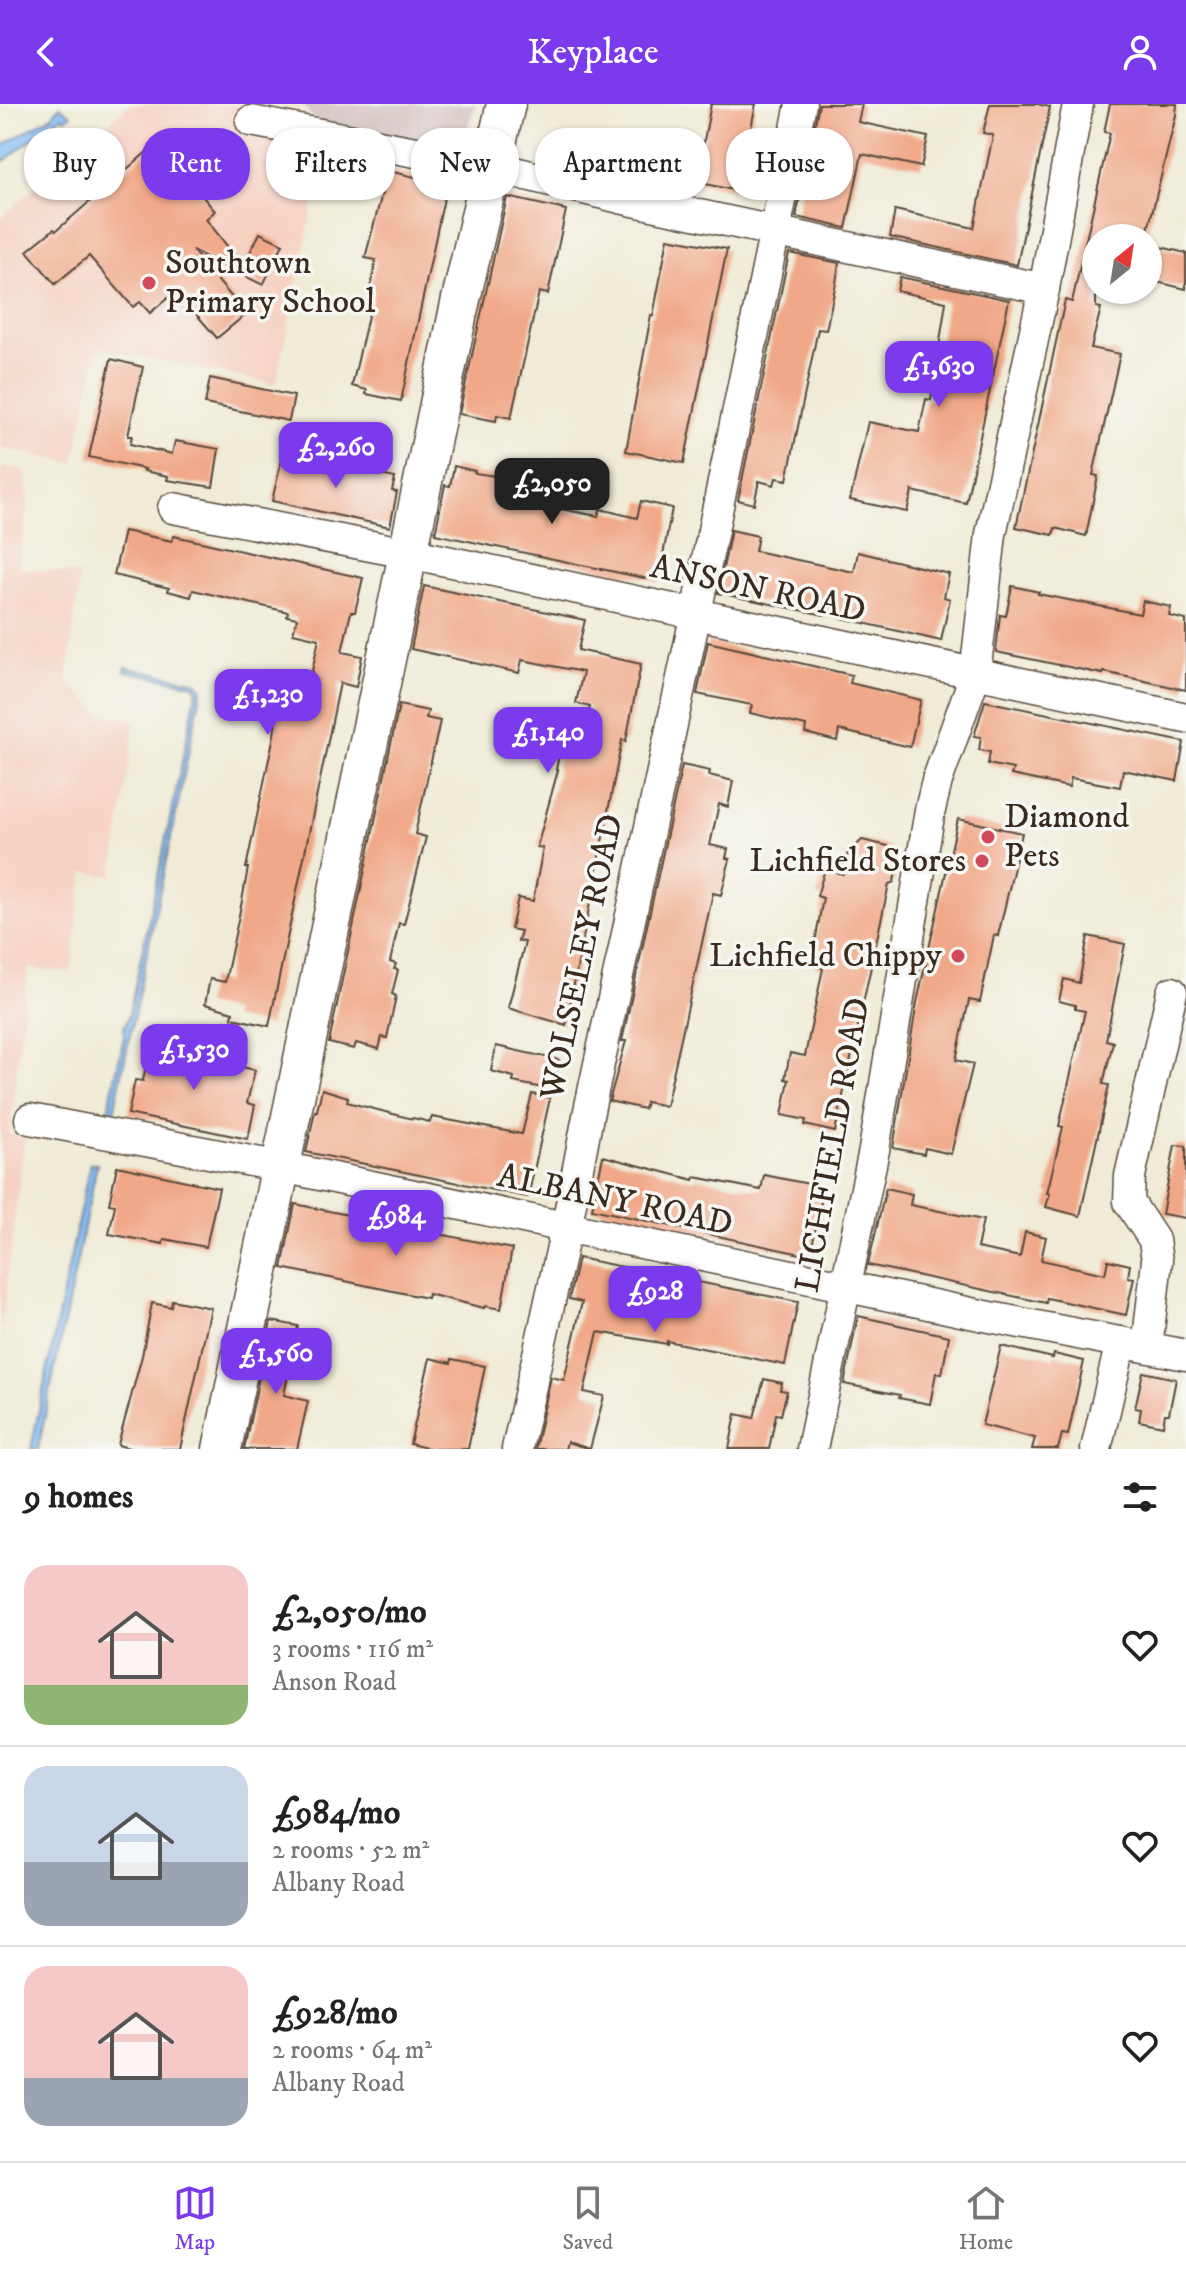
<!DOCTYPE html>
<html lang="en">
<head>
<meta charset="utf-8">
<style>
  :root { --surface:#fff; --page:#f6f6f6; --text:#222; --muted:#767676; --line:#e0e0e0; --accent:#7c3aed }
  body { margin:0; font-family:"IM FELL DW Pica",serif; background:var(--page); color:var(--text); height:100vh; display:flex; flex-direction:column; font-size:30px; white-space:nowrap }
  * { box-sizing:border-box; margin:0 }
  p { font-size:26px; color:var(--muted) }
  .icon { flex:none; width:44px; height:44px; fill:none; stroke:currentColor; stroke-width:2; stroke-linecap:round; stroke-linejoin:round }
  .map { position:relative; height:1345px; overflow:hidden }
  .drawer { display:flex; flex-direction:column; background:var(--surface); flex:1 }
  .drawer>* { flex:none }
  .top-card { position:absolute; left:24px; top:24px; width:1138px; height:72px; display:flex; gap:16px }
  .needle { width:52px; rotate:30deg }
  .tools { position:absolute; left:1082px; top:120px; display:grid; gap:16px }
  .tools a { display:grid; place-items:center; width:80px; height:80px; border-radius:50%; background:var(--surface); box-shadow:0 2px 6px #0004; font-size:40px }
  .price { position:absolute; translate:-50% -68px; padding:0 18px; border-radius:16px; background:var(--accent); color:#fff; font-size:26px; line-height:52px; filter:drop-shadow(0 2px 4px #0008) }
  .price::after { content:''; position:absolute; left:50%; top:48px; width:24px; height:18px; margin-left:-12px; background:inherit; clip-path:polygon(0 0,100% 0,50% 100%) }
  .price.on { background:#222; color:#fff }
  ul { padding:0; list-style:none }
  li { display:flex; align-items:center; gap:24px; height:200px; padding:0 24px }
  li+li { border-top:2px solid var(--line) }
  li span { display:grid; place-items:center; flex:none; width:224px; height:160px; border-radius:24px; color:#555 }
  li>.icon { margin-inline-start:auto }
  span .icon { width:96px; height:96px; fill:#fffc; stroke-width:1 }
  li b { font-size:34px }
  h2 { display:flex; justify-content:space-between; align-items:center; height:96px; padding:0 24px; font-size:34px }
  .pill { padding:0 28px; border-radius:32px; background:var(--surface); box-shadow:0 2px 6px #0004; font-size:28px; line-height:72px }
  .pill.on { background:var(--accent); color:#fff }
  header { display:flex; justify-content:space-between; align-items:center; height:104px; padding:0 24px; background:var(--accent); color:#fff; font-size:36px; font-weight:600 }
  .dock { display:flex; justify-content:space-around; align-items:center; height:112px; border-top:2px solid var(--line); background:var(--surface); font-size:22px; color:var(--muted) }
  .dock a { display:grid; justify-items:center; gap:4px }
  .dock .on { color:var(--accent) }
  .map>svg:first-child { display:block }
  .built { fill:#f6d2c3 }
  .industrial { fill:#d1bfbd }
  .water { fill:#86bcf5; stroke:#60738a; stroke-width:2 }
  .building { fill:#f1a888 }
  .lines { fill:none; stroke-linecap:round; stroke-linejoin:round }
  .minor-casing { stroke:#56473a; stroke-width:33 }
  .tertiary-casing { stroke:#56473a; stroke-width:41 }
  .minor { stroke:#fff; stroke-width:30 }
  .tertiary { stroke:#fff; stroke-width:38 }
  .poi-dot { fill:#d1495b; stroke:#f6f6f2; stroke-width:3 }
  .labels { text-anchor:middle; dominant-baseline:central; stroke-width:7; stroke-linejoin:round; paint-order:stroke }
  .poi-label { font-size:34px; fill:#3b2a1e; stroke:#f6f6f2; text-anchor:start }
  .street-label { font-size:34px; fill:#3b2a1e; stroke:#f6f6f2 }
</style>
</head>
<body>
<header><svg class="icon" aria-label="back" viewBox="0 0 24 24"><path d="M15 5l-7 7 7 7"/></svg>Keyplace<svg class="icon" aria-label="person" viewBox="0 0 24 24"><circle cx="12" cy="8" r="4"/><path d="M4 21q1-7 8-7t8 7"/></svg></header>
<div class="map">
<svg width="1186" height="1345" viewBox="0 0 1186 1345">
  <rect width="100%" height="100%" fill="#f6f6f2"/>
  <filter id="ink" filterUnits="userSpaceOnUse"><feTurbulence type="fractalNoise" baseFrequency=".0125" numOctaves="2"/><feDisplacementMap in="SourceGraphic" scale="16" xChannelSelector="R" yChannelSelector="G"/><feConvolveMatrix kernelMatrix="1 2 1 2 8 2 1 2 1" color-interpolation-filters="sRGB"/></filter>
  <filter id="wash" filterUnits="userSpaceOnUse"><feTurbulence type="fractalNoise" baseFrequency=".006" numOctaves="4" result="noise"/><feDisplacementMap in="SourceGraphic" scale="32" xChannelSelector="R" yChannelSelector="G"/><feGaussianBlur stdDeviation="1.8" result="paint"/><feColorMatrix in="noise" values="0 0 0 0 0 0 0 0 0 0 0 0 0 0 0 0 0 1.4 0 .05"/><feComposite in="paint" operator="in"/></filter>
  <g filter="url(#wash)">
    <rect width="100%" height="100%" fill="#efebd6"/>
    <g class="built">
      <polygon points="130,0 255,0 250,26 325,44 276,280 98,244 74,359 0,344 0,114"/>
      <polygon points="0,363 24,366 28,393 19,465 80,470 67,577 100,609 135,616 113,772 84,768 71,868 28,865 10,1030 25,1033 0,1234"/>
    </g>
    <polygon class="industrial" points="303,0 476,0 467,24 457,37 445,43 322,19 311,12"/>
    <g class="water">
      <polygon points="60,2 71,11 65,15 62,12 0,60 0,43 52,12"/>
      <polygon points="126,563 197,578 202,584 111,1022 105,1020 124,933 124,924 129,911 197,586 195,581 125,567"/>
      <polygon points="90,1059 97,1060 38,1345 31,1345"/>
    </g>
    <g id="blocks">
      <g class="building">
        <polygon points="711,0 756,0 738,87 696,78"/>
        <polygon points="819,0 862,0 858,18 928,33 921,63 862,50 846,124 796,113"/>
        <polygon points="990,0 1037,0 1050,3 1017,161 890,133 895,106 974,124 993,31 983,29"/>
        <polygon points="1110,0 1177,0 1176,11 1146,134 1096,134 1096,203 1101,204 1091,244 1120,250 1093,371 1098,372 1086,432 1055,424 1053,431 1016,423 1065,196 1072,198 1110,29 1104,28"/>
        <polygon points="149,46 166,66 174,59 215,107 206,115 243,162 260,129 283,140 263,181 192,146 246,210 217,234 176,187 150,209 140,198 133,203 89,152 55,180 27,147 54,125 56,127"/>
        <polygon points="388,67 447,80 401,297 366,290 367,286 352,282 374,186 370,185 376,156 365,154"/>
        <polygon points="507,93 566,106 548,190 539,188 511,314 497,311 496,317 459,310"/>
        <polygon points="668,134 727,145 684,359 626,347 647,233 651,211 653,212"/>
        <polygon points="1148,140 1186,149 1186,185 1148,176"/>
        <polygon points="789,149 839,159 836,179 826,226 818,225 787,376 776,374 774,381 759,377 754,400 738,396"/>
        <polygon points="900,173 1009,196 966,399 912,387 907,408 850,396 868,318 919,328 926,295 931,296 946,198 897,187"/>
        <polygon points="111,255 143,263 128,332 132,332 130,340 172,350 175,337 219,345 213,383 167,376 168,372 144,367 145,365 89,353"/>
        <polygon points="210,274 294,292 289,317 205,300"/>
        <polygon points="283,350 395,374 392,387 397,388 390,423 272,397"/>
        <polygon points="454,362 475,367 475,369 527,377 525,386 536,388 533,400 598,412 600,405 637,414 641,397 672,404 658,477 435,430 445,381 450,382"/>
        <polygon points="731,426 758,432 755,447 854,468 858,448 949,470 944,493 950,495 941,537 825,510 824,511 718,489"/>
        <polygon points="124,427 172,437 174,432 363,474 355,508 351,508 342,548 362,552 356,583 340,579 269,922 232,914 233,908 205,900 210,875 225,878 242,797 248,764 246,764 274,631 281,580 306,586 307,580 309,581 319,535 293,529 297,514 287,512 288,508 193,486 191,493 168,487 169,484 114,471"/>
        <polygon points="424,482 585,516 578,546 641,560 626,637 622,636 566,921 508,904 525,838 518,837 521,827 511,825 518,794 533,797 543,744 537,743 558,666 556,666 561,640 581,645 590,603 576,599 583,568 522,556 519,569 411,545"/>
        <polygon points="1012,482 1039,488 1038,490 1140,510 1143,497 1171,503 1169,512 1186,516 1186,586 1104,568 1103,570 996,548 1000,511 1006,512"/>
        <polygon points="708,538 852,571 850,579 921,596 910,643 839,626 837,637 805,629 806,622 750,609 752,601 697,590"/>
        <polygon points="985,597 1184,638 1177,677 1123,666 1120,683 1071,674 1069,683 1011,671 1013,665 988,660 990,648 979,646 981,633 974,632"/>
        <polygon points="399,601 428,607 426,614 440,617 415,730 426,733 404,820 399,819 390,858 396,860 394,865 398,866 392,890 396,892 387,934 382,933 379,945 356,939 354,945 329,939"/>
        <polygon points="682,661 710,667 709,671 733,677 728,703 719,700 710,741 728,745 726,754 730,755 721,791 713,789 666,1002 646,998 644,1005 609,997 626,937 622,937"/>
        <polygon points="958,715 1022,729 998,832 994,831 980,898 969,896 956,956 973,960 951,1050 925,1044 924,1050 893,1044 917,898"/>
        <polygon points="862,736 888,742 898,754 894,778 889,780 835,1028 805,1021 806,1016 782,1011 789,976 785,975 790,949 805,952 823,864 811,861 823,794 817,792 825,765 843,770 848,749"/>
        <polygon points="1088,832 1125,840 1106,936 1113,938 1103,980 1109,981 1080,1112 1046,1103 1050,1089 1047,1089 1063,1023 1059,1022 1085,907 1075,905 1075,901 1059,897 1064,875 1079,879"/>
        <polygon points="156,938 212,949 210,956 255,966 247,999 255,1001 248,1035 128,1010 135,976 143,977 148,950 154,951"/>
        <polygon points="496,942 559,956 553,986 513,978 514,973 491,967"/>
        <polygon points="322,985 348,993 347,998 412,1015 413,1014 430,1018 432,1013 522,1030 532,990 550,994 528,1093 306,1048 315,1007 317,1007"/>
        <polygon points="1175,1041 1186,1042 1186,1114 1162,1110"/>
        <polygon points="603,1052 694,1076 695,1073 761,1086 764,1071 824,1083 810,1152 592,1105"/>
        <polygon points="117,1062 219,1084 206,1143 164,1135 163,1140 109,1130 115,1101 109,1100"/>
        <polygon points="886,1084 912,1090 910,1101 983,1116 977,1144 1020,1153 1025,1128 1046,1133 1041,1156 1105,1170 1108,1156 1130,1161 1128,1173 1134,1174 1126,1211 1047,1194 1046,1199 868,1161"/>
        <polygon points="295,1100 512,1145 501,1205 485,1202 484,1204 428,1190 427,1194 282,1164"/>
        <polygon points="578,1154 798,1198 785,1261 667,1237 667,1240 598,1228 584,1288 604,1292 590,1345 567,1338 565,1345 535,1345 551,1273 564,1276 582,1198 569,1195"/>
        <polygon points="172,1196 211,1204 180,1345 132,1345 118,1341 142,1252 152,1199 171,1203"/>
        <polygon points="858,1212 949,1232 942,1270 936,1269 930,1300 899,1294 900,1291 844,1280"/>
        <polygon points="271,1217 298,1222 284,1291 308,1297 297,1345 244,1345"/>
        <polygon points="1001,1242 1053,1254 1054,1250 1084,1257 1068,1331 1062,1330 1058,1345 1032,1345 1035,1334 982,1321"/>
        <polygon points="430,1254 451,1259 452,1255 485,1262 468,1345 431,1345 410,1340"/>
        <polygon points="1143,1268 1176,1275 1169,1310 1165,1310 1163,1322 1139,1317 1141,1305 1135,1304"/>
        <polygon points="764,1275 782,1279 780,1286 787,1287 781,1311 776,1310 769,1345 729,1345 736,1310 754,1314"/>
      </g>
    </g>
  </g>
  <g filter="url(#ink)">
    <use href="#blocks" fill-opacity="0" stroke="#56473a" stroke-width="2"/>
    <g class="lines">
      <g class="minor-casing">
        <g id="minor">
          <polyline points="251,17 490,62 620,94 1044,185"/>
          <polyline points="173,404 423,452 1186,614"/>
          <polyline points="30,1015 282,1063 985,1212 1186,1251"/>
          <polyline points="1147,1243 1157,1157 1154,1136 1129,1098 1130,1072 1172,888"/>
          <polyline points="517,1345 566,1125 590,1002 696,509 801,0"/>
          <polyline points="812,1345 874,1046 930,706 937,677 975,571 991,430 1044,185 1078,0"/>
          <polyline points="1096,1345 1121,1238"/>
        </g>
      </g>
      <g class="tertiary-casing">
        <polyline id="tertiary" points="222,1345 459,204 506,0"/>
      </g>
      <use href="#minor" class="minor"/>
      <use href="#tertiary" class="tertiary"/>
    </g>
  </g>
  <g class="poi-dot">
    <circle cx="149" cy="179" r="8"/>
    <circle cx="988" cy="733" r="8"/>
    <circle cx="982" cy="757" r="8"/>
    <circle cx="958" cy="852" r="8"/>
  </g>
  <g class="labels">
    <g class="poi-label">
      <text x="165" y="159">Southtown<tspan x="165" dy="39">Primary School</tspan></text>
      <text x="1004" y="713">Diamond<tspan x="1004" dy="39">Pets</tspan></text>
      <text x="966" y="757" text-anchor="end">Lichfield Stores</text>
      <text x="942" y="852" text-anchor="end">Lichfield Chippy</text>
    </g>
    <g class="street-label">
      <text transform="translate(758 485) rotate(12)">ANSON ROAD</text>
      <text transform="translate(582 853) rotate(-78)">WOLSELEY ROAD</text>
      <text transform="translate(833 1041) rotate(-80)">LICHFIELD ROAD</text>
      <text transform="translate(615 1096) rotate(12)">ALBANY ROAD</text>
    </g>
  </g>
</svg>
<div class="tools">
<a><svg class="needle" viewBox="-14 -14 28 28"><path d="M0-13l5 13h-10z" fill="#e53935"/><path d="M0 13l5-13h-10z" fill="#767676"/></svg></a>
</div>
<b class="price" style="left:939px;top:305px">£1,630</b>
<b class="price" style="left:336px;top:386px">£2,260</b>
<b class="price on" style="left:552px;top:422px">£2,050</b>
<b class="price" style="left:268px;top:633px">£1,230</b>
<b class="price" style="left:548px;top:671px">£1,140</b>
<b class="price" style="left:194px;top:988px">£1,530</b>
<b class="price" style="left:396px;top:1154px">£984</b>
<b class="price" style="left:655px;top:1230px">£928</b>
<b class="price" style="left:276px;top:1292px">£1,560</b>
<div class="top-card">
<a class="pill">Buy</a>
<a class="pill on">Rent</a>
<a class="pill">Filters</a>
<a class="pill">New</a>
<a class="pill">Apartment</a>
<a class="pill">House</a>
</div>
</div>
<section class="drawer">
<h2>9 homes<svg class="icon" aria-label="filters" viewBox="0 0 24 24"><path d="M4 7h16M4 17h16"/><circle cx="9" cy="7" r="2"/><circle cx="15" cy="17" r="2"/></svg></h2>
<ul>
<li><span style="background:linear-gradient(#f6c9c9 75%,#8fb573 0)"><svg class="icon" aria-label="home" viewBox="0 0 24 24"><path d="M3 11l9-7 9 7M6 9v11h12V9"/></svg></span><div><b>£2,050/mo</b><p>3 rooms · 116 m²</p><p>Anson Road</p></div><svg class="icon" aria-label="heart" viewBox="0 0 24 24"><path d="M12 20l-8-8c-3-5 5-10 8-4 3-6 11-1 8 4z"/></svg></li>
<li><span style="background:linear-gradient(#c9d6e8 60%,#9aa5b1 0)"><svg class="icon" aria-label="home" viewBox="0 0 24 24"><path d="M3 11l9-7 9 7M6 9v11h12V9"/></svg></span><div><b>£984/mo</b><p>2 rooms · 52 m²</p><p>Albany Road</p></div><svg class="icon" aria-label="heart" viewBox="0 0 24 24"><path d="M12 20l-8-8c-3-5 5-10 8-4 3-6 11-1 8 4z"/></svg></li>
<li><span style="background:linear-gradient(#f6c9c9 70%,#9aa5b1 0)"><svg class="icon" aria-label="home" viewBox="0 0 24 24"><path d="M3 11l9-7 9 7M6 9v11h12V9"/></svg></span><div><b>£928/mo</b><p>2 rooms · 64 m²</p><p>Albany Road</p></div><svg class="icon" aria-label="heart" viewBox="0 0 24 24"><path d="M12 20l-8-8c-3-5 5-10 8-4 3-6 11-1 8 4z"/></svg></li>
</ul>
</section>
<nav class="dock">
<a class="on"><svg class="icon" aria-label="map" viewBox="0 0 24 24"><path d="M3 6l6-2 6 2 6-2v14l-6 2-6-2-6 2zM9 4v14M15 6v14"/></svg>Map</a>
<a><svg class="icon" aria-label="saved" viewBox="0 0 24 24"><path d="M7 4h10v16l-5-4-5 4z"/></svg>Saved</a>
<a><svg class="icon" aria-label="home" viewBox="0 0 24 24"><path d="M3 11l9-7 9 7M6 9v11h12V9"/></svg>Home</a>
</nav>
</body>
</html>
